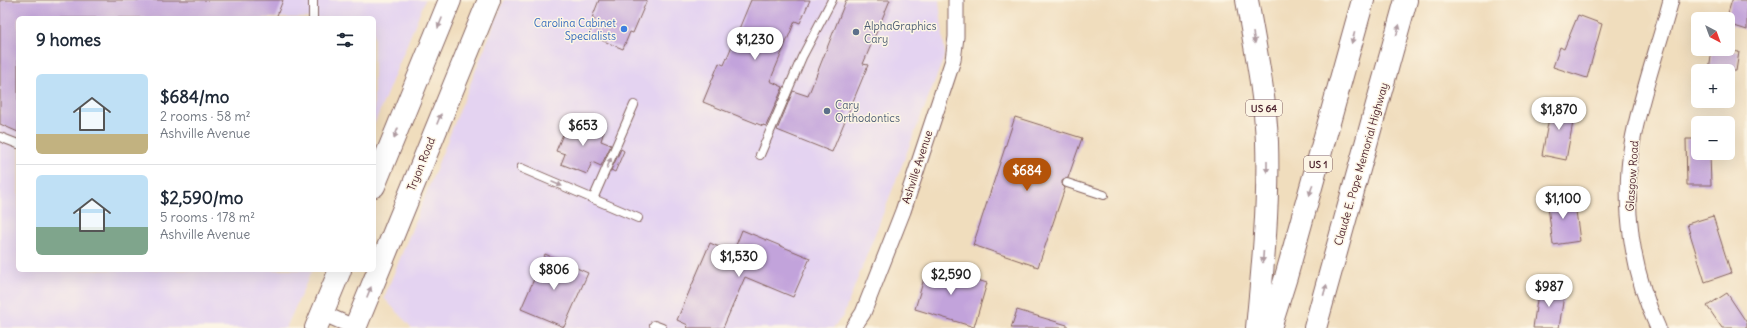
<!DOCTYPE html>
<html lang="en">
<head>
<meta charset="utf-8">
<style>
  :root { --surface:#fff; --page:#f2f2f3; --text:#1f2937; --muted:#747a83; --line:#e0e1e3; --accent:#b45309 }
  body { margin:0; font-family:Delius,sans-serif; background:var(--page); color:var(--text); height:100vh; display:flex; flex-direction:column; font-size:15px; white-space:nowrap }
  * { box-sizing:border-box; margin:0 }
  p { font-size:13px; color:var(--muted) }
  .icon { flex:none; width:22px; height:22px; fill:none; stroke:currentColor; stroke-width:2; stroke-linecap:round; stroke-linejoin:round }
  .map { position:relative; flex:1; overflow:hidden }
  .panel { position:absolute; left:16px; top:16px; width:360px; height:256px; display:flex; flex-direction:column; background:var(--surface); border-radius:6px; box-shadow:0 4px 16px #0002 }
  .panel>* { flex:none }
  .needle { width:26px; rotate:139deg }
  .controls { position:absolute; left:1691px; top:12px; display:grid; gap:8px }
  .controls a { display:grid; place-items:center; width:44px; height:44px; border-radius:6px; background:var(--surface); box-shadow:0 4px 16px #0002; font-size:20px }
  .price { position:absolute; translate:-50% -34px; padding:0 9px; border-radius:14px; background:#fff; color:#222; font-size:13px; line-height:26px; filter:drop-shadow(0 1px 2px #0008) }
  .price::after { content:''; position:absolute; left:50%; top:24px; width:12px; height:9px; margin-left:-6px; background:inherit; clip-path:polygon(0 0,100% 0,50% 100%) }
  .price.on { background:var(--accent); color:#fff }
  ul { padding:0; list-style:none }
  li { display:flex; align-items:center; gap:12px; height:100px; padding:0 20px }
  li+li { border-top:1px solid var(--line) }
  li span { display:grid; place-items:center; flex:none; width:112px; height:80px; border-radius:6px; color:#555 }
  li>.icon { margin-inline-start:auto }
  span .icon { width:48px; height:48px; fill:#fffc; stroke-width:1 }
  li b { font-size:17px }
  h2 { display:flex; justify-content:space-between; align-items:center; height:48px; padding:0 20px; font-size:17px }
  .map>svg:first-child { display:block }
  .built { fill:#e4d3f1 }
  .building { fill:#c2a3db }
  .lines { fill:none; stroke-linecap:round; stroke-linejoin:round }
  .lane-casing { stroke:#84625e; stroke-width:10 }
  .street-casing { stroke:#84625e; stroke-width:17 }
  .primary-casing { stroke:#84625e; stroke-width:24 }
  .highway-casing { stroke:#84625e; stroke-width:24 }
  .lane { stroke:#fff; stroke-width:8 }
  .street { stroke:#fff; stroke-width:15 }
  .primary { stroke:#fff; stroke-width:22 }
  .highway { stroke:#fff; stroke-width:22 }
  .oneway { fill:#ae9aa0 }
  .shop-dot { fill:#3f7fe0; stroke:#fcf5e5; stroke-width:1.5 }
  .service-dot { fill:#5c6f8a; stroke:#fcf5e5; stroke-width:1.5 }
  .labels { text-anchor:middle; dominant-baseline:central; stroke-width:3; stroke-linejoin:round; paint-order:stroke }
  .shield { fill:#fcf5e5; stroke:#7f5f63; stroke-width:1 }
  .shield-label { font-size:10px; font-weight:bold; fill:#4a1f2b }
  .shop-label { font-size:11px; fill:#366cbe; stroke:#fcf5e5; text-anchor:end }
  .service-label { font-size:11px; fill:#4e5e75; stroke:#fcf5e5; text-anchor:start }
  .street-label { font-size:11px; fill:#4a1f2b; stroke:#fcf5e5 }
</style>
</head>
<body>
<div class="map">
<svg width="1747" height="328" viewBox="0 0 1747 328">
  <rect width="100%" height="100%" fill="#fcf5e5"/>
  <filter id="ink" filterUnits="userSpaceOnUse"><feTurbulence type="fractalNoise" baseFrequency=".025" numOctaves="2"/><feDisplacementMap in="SourceGraphic" scale="8" xChannelSelector="R" yChannelSelector="G"/><feConvolveMatrix kernelMatrix="1 2 1 2 8 2 1 2 1" color-interpolation-filters="sRGB"/></filter>
  <filter id="wash" filterUnits="userSpaceOnUse"><feTurbulence type="fractalNoise" baseFrequency=".012" numOctaves="4" result="noise"/><feDisplacementMap in="SourceGraphic" scale="16" xChannelSelector="R" yChannelSelector="G"/><feGaussianBlur stdDeviation="0.9" result="paint"/><feColorMatrix in="noise" values="0 0 0 0 0 0 0 0 0 0 0 0 0 0 0 0 0 1.4 0 .05"/><feComposite in="paint" operator="in"/></filter>
  <g filter="url(#wash)">
    <rect width="100%" height="100%" fill="#f0ddbd"/>
    <g class="built">
      <polygon points="0,0 425,0 374,125 374,18 18,18 18,270 312,270 286,328 0,328"/>
      <polygon points="504,0 939,0 945,55 843,316 833,328 412,328 384,298"/>
    </g>
    <g id="blocks">
      <g class="building">
        <polygon points="0,0 283,0 276,18 18,18 18,132 0,124"/>
        <polygon points="599,0 647,0 633,33 630,32 623,49 589,35 595,19 592,18"/>
        <polygon points="751,0 810,0 800,23 795,21 770,81 783,87 766,126 763,125 763,126 703,102 719,63 724,65"/>
        <polygon points="846,0 890,0 863,64 868,65 832,152 777,130 793,91 808,96"/>
        <polygon points="1732,0 1747,0 1747,30 1728,24 1728,13"/>
        <polygon points="1578,15 1602,24 1587,78 1553,67 1560,47 1564,49"/>
        <polygon points="1712,49 1739,52 1736,71 1709,71"/>
        <polygon points="1552,102 1576,106 1566,160 1542,155"/>
        <polygon points="1015,117 1082,138 1068,178 1062,181 1062,185 1065,188 1038,267 973,245"/>
        <polygon points="579,121 604,131 601,141 611,145 601,166 592,162 587,174 561,164 565,154 556,151 566,127 575,131"/>
        <polygon points="1686,139 1698,139 1698,153 1710,153 1711,185 1687,185"/>
        <polygon points="621,149 624,151 615,172 611,170"/>
        <polygon points="1574,196 1580,241 1553,245 1547,199"/>
        <polygon points="1713,216 1731,273 1705,282 1687,224"/>
        <polygon points="742,230 810,258 793,297 745,277 723,328 687,328 688,325 677,320 710,243 733,253"/>
        <polygon points="545,254 588,273 564,327 521,309"/>
        <polygon points="928,265 987,283 974,327 915,309"/>
        <polygon points="1539,286 1565,289 1559,328 1533,328"/>
        <polygon points="1727,293 1747,323 1747,328 1722,328 1707,306"/>
        <polygon points="1017,310 1067,325 1067,328 1011,328"/>
      </g>
    </g>
  </g>
  <g filter="url(#ink)">
    <use href="#blocks" fill-opacity="0" stroke="#84625e" stroke-width="1"/>
    <g class="lines">
      <g class="lane-casing">
        <g id="lane">
          <polyline points="313,18 313,0"/>
          <polyline points="0,137 18,144"/>
          <polyline points="760,155 802,57 832,0"/>
          <polyline points="521,168 638,218"/>
          <polyline points="1067,183 1104,195"/>
          <polyline points="593,199 634,105"/>
          <polyline points="654,325 662,328"/>
        </g>
      </g>
      <g class="street-casing">
        <g id="street">
          <polyline points="322,313 356,328"/>
          <polyline points="853,328 863,313 903,211 953,60 956,37 956,0"/>
          <path d="M 1658,328 C 1632,272 1622,205 1632,144 C 1640,97 1659,46 1671,0"/>
        </g>
      </g>
      <g class="primary-casing">
        <g id="primary">
          <polyline points="374,186 450,0"/>
          <polyline points="316,328 340,270"/>
          <polyline points="355,328 489,0"/>
        </g>
      </g>
      <g class="highway-casing">
        <g id="highway">
          <path d="M 1247,0 C 1255,47 1265,94 1267,142 C 1269,204 1263,266 1257,328"/>
          <polyline points="1270,328 1286,277 1363,0"/>
          <polyline points="1315,328 1406,0"/>
        </g>
      </g>
      <use href="#lane" class="lane"/>
      <use href="#street" class="street"/>
      <use href="#primary" class="primary"/>
      <use href="#highway" class="highway"/>
    </g>
    <defs><path id="oneway-solid" d="M-6-.8H1V-3.2L6.5 0L1 3.2V.8H-6Z"/></defs>
    <g class="oneway">
      <use href="#oneway-solid" transform="translate(440 23) rotate(112)"/>
      <use href="#oneway-solid" transform="translate(1398 30) rotate(-74)"/>
      <use href="#oneway-solid" transform="translate(1254 38) rotate(80)"/>
      <use href="#oneway-solid" transform="translate(1353 38) rotate(106)"/>
      <use href="#oneway-solid" transform="translate(439 119) rotate(-68)"/>
      <use href="#oneway-solid" transform="translate(396 133) rotate(112)"/>
      <use href="#oneway-solid" transform="translate(609 163) rotate(-67)"/>
      <use href="#oneway-solid" transform="translate(1267 167) rotate(90)"/>
      <use href="#oneway-solid" transform="translate(557 184) rotate(23)"/>
      <use href="#oneway-solid" transform="translate(1311 190) rotate(106)"/>
      <use href="#oneway-solid" transform="translate(1263 257) rotate(94)"/>
      <use href="#oneway-solid" transform="translate(1325 290) rotate(-74)"/>
      <use href="#oneway-solid" transform="translate(369 292) rotate(-68)"/>
    </g>
  </g>
  <circle class="shop-dot" cx="624" cy="29" r="4"/>
  <g class="service-dot">
    <circle cx="856" cy="32" r="4"/>
    <circle cx="827" cy="111" r="4"/>
  </g>
  <g class="labels">
    <g class="shield">
      <rect x="1246" y="100" width="36" height="16" rx="3"/>
      <rect x="1304" y="156" width="28" height="16" rx="3"/>
    </g>
    <g class="shield-label">
      <text x="1264" y="108">US 64</text>
      <text x="1318" y="164">US 1</text>
    </g>
    <g class="shop-label">
      <text x="616" y="23">Carolina Cabinet<tspan x="616" dy="13">Specialists</tspan></text>
    </g>
    <g class="service-label">
      <text x="864" y="26">AlphaGraphics<tspan x="864" dy="13">Cary</tspan></text>
      <text x="835" y="105">Cary<tspan x="835" dy="13">Orthodontics</tspan></text>
    </g>
    <g class="street-label">
      <text transform="translate(421 164) rotate(-68)">Tryon Road</text>
      <text transform="translate(1361 164) rotate(-74)">Claude E. Pope Memorial Highway</text>
      <text transform="translate(917 167) rotate(-72)">Ashville Avenue</text>
      <text transform="translate(1632 176) rotate(-86)">Glasgow Road</text>
    </g>
  </g>
</svg>
<div class="controls">
<a><svg class="needle" viewBox="-14 -14 28 28"><path d="M0-13l5 13h-10z" fill="#e53935"/><path d="M0 13l5-13h-10z" fill="#747a83"/></svg></a>
<a>+</a>
<a>−</a>
</div>
<b class="price" style="left:755px;top:61px">$1,230</b>
<b class="price" style="left:1559px;top:131px">$1,870</b>
<b class="price" style="left:583px;top:147px">$653</b>
<b class="price on" style="left:1027px;top:192px">$684</b>
<b class="price" style="left:1563px;top:220px">$1,100</b>
<b class="price" style="left:739px;top:278px">$1,530</b>
<b class="price" style="left:554px;top:291px">$806</b>
<b class="price" style="left:951px;top:296px">$2,590</b>
<b class="price" style="left:1549px;top:308px">$987</b>
<section class="panel">
<h2>9 homes<svg class="icon" aria-label="filters" viewBox="0 0 24 24"><path d="M4 7h16M4 17h16"/><circle cx="9" cy="7" r="2"/><circle cx="15" cy="17" r="2"/></svg></h2>
<ul>
<li><span style="background:linear-gradient(#bfe0f5 75%,#c2b280 0)"><svg class="icon" aria-label="home" viewBox="0 0 24 24"><path d="M3 11l9-7 9 7M6 9v11h12V9"/></svg></span><div><b>$684/mo</b><p>2 rooms · 58 m²</p><p>Ashville Avenue</p></div></li>
<li><span style="background:linear-gradient(#bfe0f5 65%,#7fa58c 0)"><svg class="icon" aria-label="home" viewBox="0 0 24 24"><path d="M3 11l9-7 9 7M6 9v11h12V9"/></svg></span><div><b>$2,590/mo</b><p>5 rooms · 178 m²</p><p>Ashville Avenue</p></div></li>
</ul>
</section>
</div>
</body>
</html>
